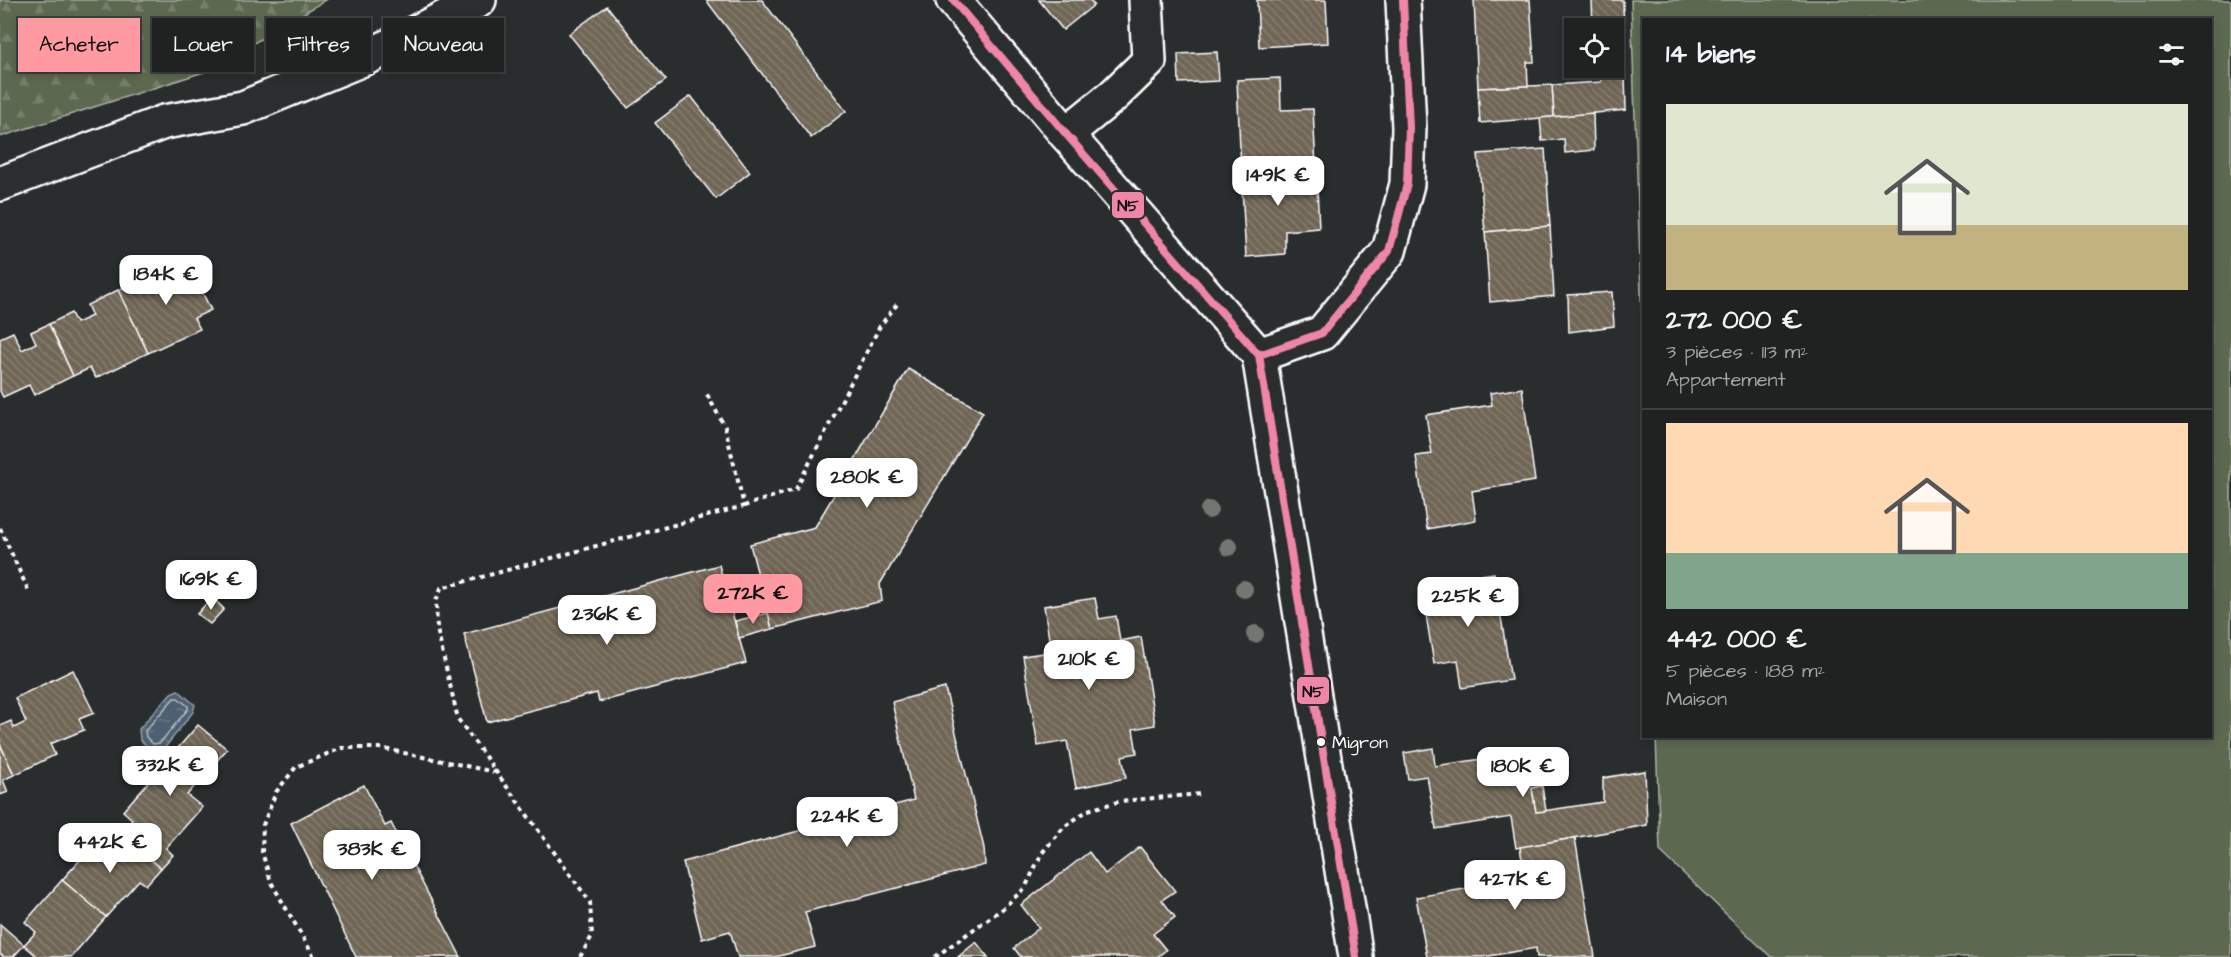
<!DOCTYPE html>
<html lang="fr">
<head>
<meta charset="utf-8">
<style>
  :root { --surface:#202222; --page:#282a2a; --text:#f1f3f6; --muted:#a2a4a5; --line:#3d3f40; --accent:#ff9aa2 }
  body { margin:0; font-family:"Architects Daughter",sans-serif; background:var(--page); color:var(--text); height:100vh; display:flex; flex-direction:column; font-size:22px; white-space:nowrap }
  * { box-sizing:border-box; margin:0 }
  p { font-size:20px; color:var(--muted) }
  .icon { flex:none; width:33px; height:33px; fill:none; stroke:currentColor; stroke-width:2; stroke-linecap:round; stroke-linejoin:round }
  .map { position:relative; flex:1; overflow:hidden }
  .panel { position:absolute; left:1642px; top:18px; width:570px; height:720px; display:flex; flex-direction:column; background:var(--surface); border-radius:0px; box-shadow:0 3px 9px #0003,0 0 0 2px var(--line) }
  .panel>* { flex:none }
  .guide { position:absolute; left:18px; top:18px; width:570px; height:54px; display:flex; gap:12px }
  .fabs { position:absolute; left:1564px; top:18px; display:grid; gap:12px }
  .fabs a { display:grid; place-items:center; width:60px; height:60px; border-radius:0px; background:var(--surface); box-shadow:0 3px 9px #0003,0 0 0 2px var(--line); font-size:30px }
  .price { position:absolute; translate:-50% -51px; padding:0 14px; border-radius:12px; background:#fff; color:#222; font-size:20px; line-height:39px; filter:drop-shadow(0 2px 3px #0008) }
  .price::after { content:''; position:absolute; left:50%; top:36px; width:18px; height:14px; margin-left:-9px; background:inherit; clip-path:polygon(0 0,100% 0,50% 100%) }
  .price.current { background:var(--accent); color:#111 }
  ul { padding:0; list-style:none }
  li { display:grid; align-content:center; gap:12px; height:318px; padding:0 24px }
  li+li { border-top:2px solid var(--line) }
  li span { display:grid; place-items:center; height:186px; border-radius:0px; color:#555 }
  li>.icon { margin-inline-start:auto }
  span .icon { width:108px; height:108px; fill:#fffc; stroke-width:1 }
  li b { font-size:26px }
  h2 { display:flex; justify-content:space-between; align-items:center; height:72px; padding:0 24px; font-size:26px }
  .chip { padding:0 21px; border-radius:0px; background:var(--surface); box-shadow:0 3px 9px #0003,0 0 0 2px var(--line); font-size:21px; line-height:54px }
  .chip.current { background:var(--accent); color:#111 }
  .map>svg:first-child { display:block }
  .forest { fill:url(#forest-firs); stroke:#aeb4a8; stroke-width:1.5 }
  .garden { fill:#5c6850; stroke:#aeb4a8; stroke-width:1.5 }
  .water { fill:url(#water-ripples); stroke:#95a0aa; stroke-width:1.5 }
  .lines { fill:none; stroke-linecap:round; stroke-linejoin:round }
  .shore { stroke:#b8c0c6; stroke-width:1.5 }
  .building { fill:url(#building-back-hatch); stroke:#fff; stroke-width:1.5 }
  .minor-casing { stroke:#fff; stroke-width:38 }
  .path { stroke:#fff; stroke-width:4; stroke-dasharray:4.5 4.5; stroke-linecap:butt }
  .minor { stroke:#2a2d2e; stroke-width:33 }
  .bus-1-casing { stroke:#2a2d2e; stroke-width:12 }
  .bus-1 { stroke:#f086a7; stroke-width:8 }
  .tree { fill:#737771 }
  .bus-dot { fill:#fff; stroke:#2a2d2e; stroke-width:2 }
  .labels { text-anchor:middle; dominant-baseline:central; stroke-width:6; stroke-linejoin:round; paint-order:stroke }
  .bus-label { font-size:18px; fill:#fff; stroke:#2a2d2e; text-anchor:start }
  .line-badge { stroke:#2a2d2e; stroke-width:2 }
  .pale-badge-label { font-size:16px; text-anchor:middle; font-weight:bold; fill:#111 }
</style>
</head>
<body>
<div class="map">
<svg width="2231" height="957" viewBox="0 0 2231 957">
  <defs>
    <pattern id="forest-firs" width="22" height="20" patternUnits="userSpaceOnUse" patternTransform="scale(1.5)"><rect width="22" height="20" fill="#5c6850"/><path d="M5 1l3.5 6h-7zM16 11l3.5 6h-7z" fill="#747f6a"/></pattern>
    <pattern id="water-ripples" width="26" height="14" patternUnits="userSpaceOnUse" patternTransform="scale(1.5)"><rect width="26" height="14" fill="#4e6171"/><path d="M2 4q2-2 4 0t4 0M15 11q2-2 4 0t4 0" fill="none" stroke="#697986"/></pattern>
    <pattern id="building-back-hatch" width="6" height="6" patternUnits="userSpaceOnUse" patternTransform="scale(1.5)"><rect width="6" height="6" fill="#6f6657"/><path d="M-1 5l2 2M0 0l6 6M5-1l2 2" fill="none" stroke="#857d70"/></pattern>
  </defs>
  <rect width="100%" height="100%" fill="#2a2d2e"/>
  <filter id="ink" filterUnits="userSpaceOnUse"><feTurbulence type="fractalNoise" baseFrequency=".0167" numOctaves="2"/><feDisplacementMap in="SourceGraphic" scale="12" xChannelSelector="R" yChannelSelector="G"/><feConvolveMatrix kernelMatrix="1 2 1 2 8 2 1 2 1" color-interpolation-filters="sRGB"/></filter>
  <g filter="url(#ink)">
    <polygon class="forest" points="0,0 326,0 207,71 0,137"/>
    <polygon class="garden" points="1631,0 2231,0 2231,957 1771,957 1660,851 1656,737 2211,736 2211,20 1644,20 1644,383"/>
    <polygon class="water" points="178,690 195,705 193,712 163,750 152,750 140,740 139,729 171,693"/>
    <g class="lines">
      <polygon class="shore" points="174,698 178,698 188,706 188,709 160,743 153,744 146,737 145,731"/>
    </g>
    <g class="building">
      <polygon points="706,0 762,0 846,111 811,138"/>
      <polygon points="1039,0 1090,0 1094,5 1063,30"/>
      <polygon points="1257,0 1326,0 1328,43 1259,47"/>
      <polygon points="1474,0 1530,0 1534,62 1527,62 1528,86 1478,88"/>
      <polygon points="1592,0 1623,0 1626,110 1554,117 1552,85 1601,82 1601,68 1593,68 1614,68 1614,28 1593,28"/>
      <polygon points="607,6 666,80 628,108 569,34"/>
      <polygon points="1217,52 1219,81 1179,83 1178,54"/>
      <polygon points="1280,78 1281,110 1313,109 1316,167 1241,171 1237,80"/>
      <polygon points="1552,85 1554,117 1480,123 1478,88"/>
      <polygon points="691,96 750,172 716,199 655,123"/>
      <polygon points="1593,113 1594,150 1565,153 1564,139 1542,141 1540,118"/>
      <polygon points="1545,149 1550,226 1485,232 1478,154"/>
      <polygon points="1316,167 1319,228 1285,231 1285,254 1246,257 1241,171"/>
      <polygon points="1550,226 1554,296 1490,302 1485,232"/>
      <polygon points="185,258 211,310 194,318 200,329 148,353 118,290 146,277 152,287 169,280 163,268"/>
      <polygon points="118,290 148,353 96,378 90,368 73,376 49,324 71,313 76,323 92,316 87,305"/>
      <polygon points="1612,292 1614,326 1569,332 1568,295"/>
      <polygon points="49,324 73,376 34,395 29,385 3,397 0,391 0,338 13,332 22,350 36,343 31,332"/>
      <polygon points="908,369 983,412 880,584 882,601 772,629 750,544 815,527"/>
      <polygon points="1522,388 1535,481 1472,491 1476,520 1427,529 1416,456 1432,454 1426,415 1492,405 1490,393"/>
      <polygon points="719,565 746,663 599,702 597,693 487,722 464,634"/>
      <polygon points="1494,573 1511,680 1462,688 1458,660 1434,664 1421,584"/>
      <polygon points="212,597 224,609 210,624 197,614"/>
      <polygon points="1095,598 1099,619 1116,616 1120,641 1141,637 1155,725 1133,729 1137,753 1122,756 1126,778 1076,788 1067,741 1038,746 1023,656 1051,652 1044,606"/>
      <polygon points="768,613 772,629 739,638 735,621"/>
      <polygon points="73,670 94,713 79,719 84,730 50,744 55,755 14,775 0,744 0,726 11,721 14,728 26,722 15,698"/>
      <polygon points="945,688 984,848 985,865 805,912 815,947 775,957 738,957 730,931 702,939 683,862 914,800 892,702"/>
      <polygon points="198,725 227,749 187,795 202,807 166,848 173,855 161,868 119,834 132,819 123,811"/>
      <polygon points="0,744 14,775 3,780 8,792 0,795"/>
      <polygon points="1433,748 1435,766 1536,751 1542,786 1532,788 1536,812 1603,802 1603,778 1645,771 1647,825 1516,848 1511,817 1436,829 1427,776 1408,779 1404,753"/>
      <polygon points="364,785 385,826 391,823 461,957 356,957 291,823"/>
      <polygon points="1542,786 1546,811 1536,812 1532,788"/>
      <polygon points="119,834 161,868 146,885 139,880 106,917 62,880 96,842 104,849"/>
      <polygon points="1575,838 1595,957 1537,957 1536,948 1483,957 1427,957 1416,897 1525,879 1520,847"/>
      <polygon points="1140,847 1175,891 1162,900 1175,917 1153,934 1166,950 1157,957 1021,957 1014,948 1039,928 1021,905 1089,852 1105,874"/>
      <polygon points="62,880 106,917 71,957 38,957 24,945 36,932 25,922"/>
      <polygon points="0,924 24,945 13,957 4,957 0,954"/>
      <polygon points="976,942 988,957 958,957"/>
    </g>
    <g class="lines">
      <g class="minor-casing">
        <g id="minor">
          <polyline points="953,0 1066,134 1259,355 1356,957"/>
          <polyline points="1066,134 1114,95 1149,61 1146,0"/>
          <polyline points="0,184 164,122 243,108 370,56 479,0"/>
          <polyline points="1259,355 1322,333 1389,251 1407,184 1409,128 1403,0"/>
        </g>
      </g>
      <g class="path">
        <polyline points="744,506 796,489 880,326 898,303"/>
        <polyline points="0,528 29,592"/>
        <polyline points="314,957 271,882 262,852 263,825 276,792 296,767 341,748 380,748 495,772"/>
        <polyline points="580,957 592,936 590,902 458,719 437,629 436,601 441,588 744,506 725,427 705,391"/>
        <polyline points="935,957 1002,909 1025,888 1042,853 1064,827 1088,810 1121,801 1201,794"/>
      </g>
      <use href="#minor" class="minor"/>
      <g class="bus-1-casing">
        <g id="bus-1">
          <polyline points="953,0 1066,134 1259,355 1356,957"/>
          <polyline points="1259,355 1322,333 1389,251 1407,184 1409,128 1403,0"/>
        </g>
      </g>
      <use href="#bus-1" class="bus-1"/>
    </g>
    <g class="tree">
      <circle cx="1209" cy="510" r="9"/>
      <circle cx="1229" cy="547" r="9"/>
      <circle cx="1244" cy="589" r="9"/>
      <circle cx="1255" cy="634" r="9"/>
    </g>
  </g>
  <circle class="bus-dot" cx="1321" cy="742" r="5"/>
  <g class="labels">
    <g class="bus-label">
      <text x="1332" y="742">Migron</text>
    </g>
  </g>
  <g class="line-badge">
    <rect x="1111" y="191" width="34" height="28" rx="6" fill="#f086a7"/>
    <rect x="1296" y="676" width="34" height="29" rx="6" fill="#f086a7"/>
  </g>
  <g class="pale-badge-label">
    <text x="1128" y="211">N5</text>
    <text x="1313" y="697">N5</text>
  </g>
</svg>
<div class="fabs">
<a><svg class="icon" aria-label="locate" viewBox="0 0 24 24"><circle cx="12" cy="12" r="6"/><path d="M12 2v4M12 18v4M2 12h4M18 12h4"/></svg></a>
</div>
<b class="price" style="left:1278px;top:207px">149K €</b>
<b class="price" style="left:166px;top:306px">184K €</b>
<b class="price" style="left:867px;top:509px">280K €</b>
<b class="price" style="left:211px;top:611px">169K €</b>
<b class="price current" style="left:753px;top:625px">272K €</b>
<b class="price" style="left:1468px;top:628px">225K €</b>
<b class="price" style="left:607px;top:646px">236K €</b>
<b class="price" style="left:1089px;top:691px">210K €</b>
<b class="price" style="left:170px;top:797px">332K €</b>
<b class="price" style="left:1523px;top:798px">180K €</b>
<b class="price" style="left:847px;top:848px">224K €</b>
<b class="price" style="left:110px;top:874px">442K €</b>
<b class="price" style="left:372px;top:881px">383K €</b>
<b class="price" style="left:1515px;top:911px">427K €</b>
<div class="guide">
<a class="chip current">Acheter</a>
<a class="chip">Louer</a>
<a class="chip">Filtres</a>
<a class="chip">Nouveau</a>
</div>
<section class="panel">
<h2>14 biens<svg class="icon" aria-label="filters" viewBox="0 0 24 24"><path d="M4 7h16M4 17h16"/><circle cx="9" cy="7" r="2"/><circle cx="15" cy="17" r="2"/></svg></h2>
<ul>
<li><span style="background:linear-gradient(#dfe7d0 65%,#c2b280 0)"><svg class="icon" aria-label="home" viewBox="0 0 24 24"><path d="M3 11l9-7 9 7M6 9v11h12V9"/></svg></span><div><b>272 000 €</b><p>3 pièces · 113 m²</p><p>Appartement</p></div></li>
<li><span style="background:linear-gradient(#ffd9b3 70%,#7fa58c 0)"><svg class="icon" aria-label="home" viewBox="0 0 24 24"><path d="M3 11l9-7 9 7M6 9v11h12V9"/></svg></span><div><b>442 000 €</b><p>5 pièces · 188 m²</p><p>Maison</p></div></li>
</ul>
</section>
</div>
</body>
</html>
